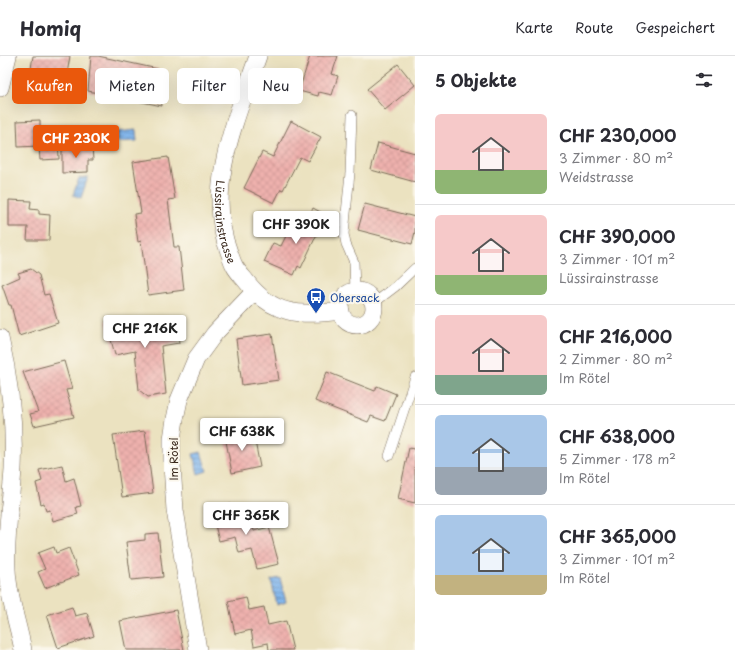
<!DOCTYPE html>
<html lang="de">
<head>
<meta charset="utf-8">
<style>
  :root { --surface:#fff; --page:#f7f7f7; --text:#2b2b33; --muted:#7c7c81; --line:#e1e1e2; --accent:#ea580c }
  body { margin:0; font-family:"Playpen Sans",sans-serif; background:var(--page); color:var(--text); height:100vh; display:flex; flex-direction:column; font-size:15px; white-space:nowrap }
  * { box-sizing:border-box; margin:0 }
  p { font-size:13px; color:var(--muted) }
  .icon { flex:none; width:22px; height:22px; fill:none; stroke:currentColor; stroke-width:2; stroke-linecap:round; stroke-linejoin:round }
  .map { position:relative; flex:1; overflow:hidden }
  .details { display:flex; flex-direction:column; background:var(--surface); width:320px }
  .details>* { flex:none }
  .guide { position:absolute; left:12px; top:12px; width:343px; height:36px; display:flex; gap:8px }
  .price { position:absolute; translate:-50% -34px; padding:0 9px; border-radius:4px; background:#fff; color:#222; font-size:13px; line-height:26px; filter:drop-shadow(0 1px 2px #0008) }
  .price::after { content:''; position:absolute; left:50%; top:24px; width:12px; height:9px; margin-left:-6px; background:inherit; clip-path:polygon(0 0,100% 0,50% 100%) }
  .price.active { background:var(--accent); color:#fff }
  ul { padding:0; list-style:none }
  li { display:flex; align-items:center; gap:12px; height:100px; padding:0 20px }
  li+li { border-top:1px solid var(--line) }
  li span { display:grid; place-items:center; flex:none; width:112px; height:80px; border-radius:6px; color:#555 }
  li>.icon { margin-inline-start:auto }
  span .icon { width:48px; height:48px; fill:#fffc; stroke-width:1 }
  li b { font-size:17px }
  h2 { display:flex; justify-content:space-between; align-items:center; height:48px; padding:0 20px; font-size:17px }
  .tag { padding:0 14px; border-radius:6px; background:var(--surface); box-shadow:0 4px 16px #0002; font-size:14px; line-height:36px }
  .tag.active { background:var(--accent); color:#fff }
  header { display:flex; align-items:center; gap:24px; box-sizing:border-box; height:56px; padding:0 20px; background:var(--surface); border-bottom:1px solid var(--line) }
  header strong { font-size:19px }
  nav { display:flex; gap:22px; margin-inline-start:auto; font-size:14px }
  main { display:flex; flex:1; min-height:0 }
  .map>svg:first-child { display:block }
  .water { fill:url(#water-rules); stroke:#5c6e85 }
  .building { fill:url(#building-cross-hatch) }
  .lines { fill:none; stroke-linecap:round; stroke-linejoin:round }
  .service-casing { stroke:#796a57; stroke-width:10 }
  .minor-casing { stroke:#796a57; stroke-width:18 }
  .service { stroke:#fff; stroke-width:9 }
  .minor { stroke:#fff; stroke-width:17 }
  .labels { text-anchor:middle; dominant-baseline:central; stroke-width:4; stroke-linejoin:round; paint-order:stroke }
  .street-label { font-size:11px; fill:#3b2a1e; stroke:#fbf7ec }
  .transit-label { font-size:11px; fill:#164399; stroke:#fbf7ec; text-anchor:start }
</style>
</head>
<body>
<header>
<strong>Homiq</strong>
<nav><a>Karte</a><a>Route</a><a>Gespeichert</a></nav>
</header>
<main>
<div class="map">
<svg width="415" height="594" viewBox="0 0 415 594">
  <defs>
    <pattern id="water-rules" width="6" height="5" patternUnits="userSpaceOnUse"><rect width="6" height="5" fill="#7db3ec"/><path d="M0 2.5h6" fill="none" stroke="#6892bf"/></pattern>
    <pattern id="building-cross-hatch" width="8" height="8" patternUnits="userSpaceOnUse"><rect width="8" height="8" fill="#eeb1ad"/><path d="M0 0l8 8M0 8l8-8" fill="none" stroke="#cd9894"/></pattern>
  </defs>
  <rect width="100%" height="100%" fill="#fbf7ec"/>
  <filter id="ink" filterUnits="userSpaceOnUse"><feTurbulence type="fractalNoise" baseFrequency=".025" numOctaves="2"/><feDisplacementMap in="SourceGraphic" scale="8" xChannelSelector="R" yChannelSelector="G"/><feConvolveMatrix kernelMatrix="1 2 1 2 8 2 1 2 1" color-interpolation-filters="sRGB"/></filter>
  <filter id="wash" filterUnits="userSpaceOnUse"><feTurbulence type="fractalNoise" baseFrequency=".012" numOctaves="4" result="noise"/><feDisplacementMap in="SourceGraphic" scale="16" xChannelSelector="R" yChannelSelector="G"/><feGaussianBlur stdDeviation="0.9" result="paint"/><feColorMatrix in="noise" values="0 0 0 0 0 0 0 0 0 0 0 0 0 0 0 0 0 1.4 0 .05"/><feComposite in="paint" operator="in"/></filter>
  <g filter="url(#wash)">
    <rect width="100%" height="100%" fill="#ebe2c0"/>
    <g class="water">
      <polygon points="136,74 137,85 118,86 117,76"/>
      <polygon points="88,121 81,142 73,139 79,122"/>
      <polygon points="201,396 207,415 198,418 193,398"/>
      <polygon points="280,522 286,546 277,549 271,524"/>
    </g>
    <g id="blocks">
      <g class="building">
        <polygon points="33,0 70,0 64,36 28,31"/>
        <polygon points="91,0 98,0 158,13 162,50 88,35"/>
        <polygon points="310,0 338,0 332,18 338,20 332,39 319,36 318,40 299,35"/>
        <polygon points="398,8 415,29 385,54 367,33"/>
        <polygon points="40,64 40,74 47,74 47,79 58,79 59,103 40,104 39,90 18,91 17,65"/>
        <polygon points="291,65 321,81 308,105 300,101 283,134 281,133 274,147 244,132 262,96 273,101"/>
        <polygon points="378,87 415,97 415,126 371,114"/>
        <polygon points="92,90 93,104 88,104 88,116 62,117 62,91"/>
        <polygon points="168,101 175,143 168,144 174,191 179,191 184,234 148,239 141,185 138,186 134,158 141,157 133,106"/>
        <polygon points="9,144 31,145 30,153 39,154 39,158 50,159 49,184 27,184 28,171 9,171"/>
        <polygon points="365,148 415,161 415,176 412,188 358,174"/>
        <polygon points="313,152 326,159 301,212 298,210 294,219 264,206 273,187 281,190 291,170 302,175"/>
        <polygon points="31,213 39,219 44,239 49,238 58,267 19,280 11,249 9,249 2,229 20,221 18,217"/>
        <polygon points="158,261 177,273 179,287 161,290 166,338 148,341 139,334 135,295 115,299 106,265 122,263 123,267"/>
        <polygon points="272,278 279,324 242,329 236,283"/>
        <polygon points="64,305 72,333 66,334 74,361 34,370 30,358 38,356 23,316"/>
        <polygon points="327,316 375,335 377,330 396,338 385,365 371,360 368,366 315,345"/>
        <polygon points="145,375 153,437 122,441 113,379"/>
        <polygon points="253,375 260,411 232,417 225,380"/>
        <polygon points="409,392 415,393 415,447 398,443"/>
        <polygon points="62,409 66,425 74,422 81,450 76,451 78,458 53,465 50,454 46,455 44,447 41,448 36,427 42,425 39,414"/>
        <polygon points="231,448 235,462 250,459 254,475 269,471 279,508 257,513 252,494 239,497 235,481 219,485 211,453"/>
        <polygon points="158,477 163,521 131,524 126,486 145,484 145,478"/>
        <polygon points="54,491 56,497 69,492 79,519 45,532 38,516 45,513 38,497"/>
        <polygon points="246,541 249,554 264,551 268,569 286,565 293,594 269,594 268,587 254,590 251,574 235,578 228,545"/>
        <polygon points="72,551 75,560 87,557 94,580 58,592 47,559"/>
        <polygon points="176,554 184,594 126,594 120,565"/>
      </g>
    </g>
  </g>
  <g filter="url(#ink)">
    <use href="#blocks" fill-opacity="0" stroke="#796a57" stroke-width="1"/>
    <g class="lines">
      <g class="service-casing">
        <g id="service">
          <polyline points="352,59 350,117 344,178 346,188 354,206 355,235"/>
          <polyline points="374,247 395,231 415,212"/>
          <polyline points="389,400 415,321"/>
        </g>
      </g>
      <g class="minor-casing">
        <g id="minor">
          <path id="s1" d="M 258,0 C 237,61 204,132 229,196 C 231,201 232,206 235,211 C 238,216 242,220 246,225 C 273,260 300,260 341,255"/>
          <polyline points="0,32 8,0"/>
          <circle cx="357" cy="252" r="17"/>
          <path d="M 0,282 C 10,325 15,369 13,413 C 11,446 5,479 7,513 C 8,541 18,567 23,594"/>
          <polyline points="198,594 175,454 172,409 172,383 175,363 179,344 196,303 215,277 254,236"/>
        </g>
      </g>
      <use href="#service" class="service"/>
      <use href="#minor" class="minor"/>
    </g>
  </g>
  <defs>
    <g id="bus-pin" transform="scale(1)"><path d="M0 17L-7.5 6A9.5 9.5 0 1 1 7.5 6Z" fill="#1a4fb4" stroke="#fbf7ec"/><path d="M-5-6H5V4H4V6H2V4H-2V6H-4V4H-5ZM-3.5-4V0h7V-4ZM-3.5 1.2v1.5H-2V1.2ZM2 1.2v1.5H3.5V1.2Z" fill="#fff"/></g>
  </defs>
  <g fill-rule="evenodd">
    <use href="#bus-pin" x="316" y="241"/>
  </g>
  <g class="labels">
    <g class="street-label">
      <text stroke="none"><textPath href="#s1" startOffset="172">Lüssirainstrasse</textPath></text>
      <text transform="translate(173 403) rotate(-90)">Im Rötel</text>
    </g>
    <g class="transit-label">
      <text x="330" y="241">Obersack</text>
    </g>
  </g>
</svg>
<b class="price active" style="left:76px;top:103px">CHF 230K</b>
<b class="price" style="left:296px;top:189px">CHF 390K</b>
<b class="price" style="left:145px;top:293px">CHF 216K</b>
<b class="price" style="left:242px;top:396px">CHF 638K</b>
<b class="price" style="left:246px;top:480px">CHF 365K</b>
<div class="guide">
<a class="tag active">Kaufen</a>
<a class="tag">Mieten</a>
<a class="tag">Filter</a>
<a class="tag">Neu</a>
</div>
</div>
<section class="details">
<h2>5 Objekte<svg class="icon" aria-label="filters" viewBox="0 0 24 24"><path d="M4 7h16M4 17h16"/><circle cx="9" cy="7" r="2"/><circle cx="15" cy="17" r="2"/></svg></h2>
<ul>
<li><span style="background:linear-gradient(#f6c9c9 70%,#8fb573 0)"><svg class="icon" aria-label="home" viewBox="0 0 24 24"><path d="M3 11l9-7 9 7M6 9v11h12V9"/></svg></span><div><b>CHF 230,000</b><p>3 Zimmer · 80 m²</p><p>Weidstrasse</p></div></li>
<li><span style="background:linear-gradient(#f6c9c9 75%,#8fb573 0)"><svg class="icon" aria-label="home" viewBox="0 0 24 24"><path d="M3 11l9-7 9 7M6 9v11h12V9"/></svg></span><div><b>CHF 390,000</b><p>3 Zimmer · 101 m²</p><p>Lüssirainstrasse</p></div></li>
<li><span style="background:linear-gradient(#f6c9c9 75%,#7fa58c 0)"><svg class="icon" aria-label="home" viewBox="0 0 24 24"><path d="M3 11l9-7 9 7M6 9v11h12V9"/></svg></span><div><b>CHF 216,000</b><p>2 Zimmer · 80 m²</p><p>Im Rötel</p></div></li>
<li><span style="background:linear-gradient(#a9c7e8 65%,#9aa5b1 0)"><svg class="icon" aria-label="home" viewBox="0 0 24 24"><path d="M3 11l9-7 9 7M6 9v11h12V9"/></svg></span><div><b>CHF 638,000</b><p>5 Zimmer · 178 m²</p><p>Im Rötel</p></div></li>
<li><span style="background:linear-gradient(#a9c7e8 75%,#c2b280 0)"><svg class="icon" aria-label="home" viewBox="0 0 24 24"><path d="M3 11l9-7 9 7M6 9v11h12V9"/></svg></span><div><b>CHF 365,000</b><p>3 Zimmer · 101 m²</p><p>Im Rötel</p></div></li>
</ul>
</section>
</main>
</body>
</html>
